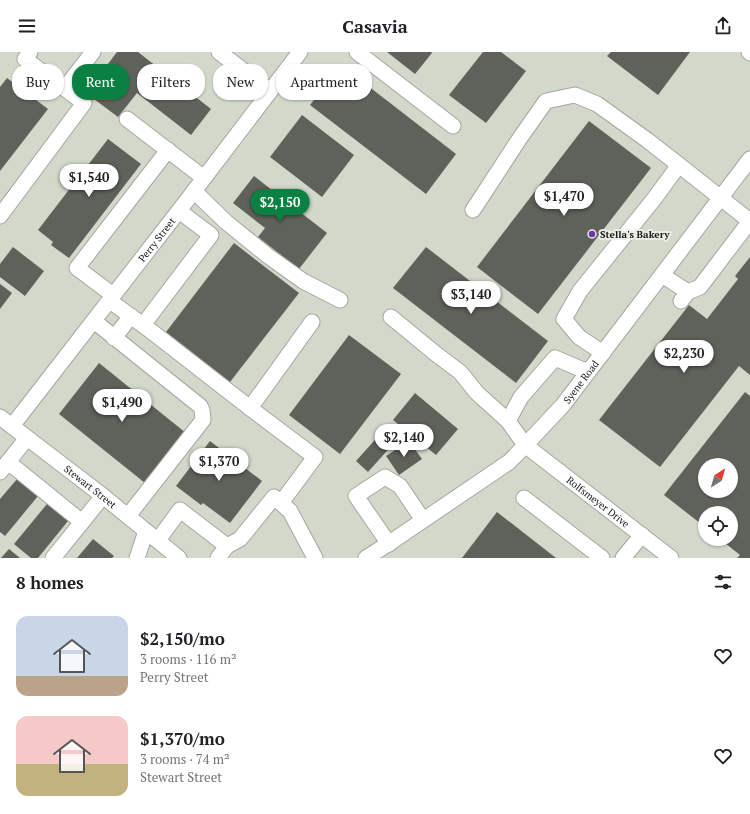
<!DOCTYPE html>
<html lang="en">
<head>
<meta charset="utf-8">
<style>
  :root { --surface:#fff; --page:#f2f2f2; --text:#202124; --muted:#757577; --accent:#0b8043 }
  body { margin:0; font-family:"PT Serif",serif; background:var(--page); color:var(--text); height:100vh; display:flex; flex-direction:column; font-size:15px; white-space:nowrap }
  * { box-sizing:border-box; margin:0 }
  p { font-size:13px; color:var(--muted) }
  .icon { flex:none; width:22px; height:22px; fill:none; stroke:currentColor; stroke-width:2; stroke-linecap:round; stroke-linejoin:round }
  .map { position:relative; height:506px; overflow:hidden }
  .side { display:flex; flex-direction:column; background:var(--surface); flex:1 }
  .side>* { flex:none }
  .guide { position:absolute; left:12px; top:12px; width:400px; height:36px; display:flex; gap:8px }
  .needle { width:26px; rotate:37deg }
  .tools { position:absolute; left:698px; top:406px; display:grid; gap:8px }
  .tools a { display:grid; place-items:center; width:40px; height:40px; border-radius:50%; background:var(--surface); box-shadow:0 1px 3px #0004; font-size:20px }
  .price { position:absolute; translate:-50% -34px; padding:0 9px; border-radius:14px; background:#fff; color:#222; font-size:13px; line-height:26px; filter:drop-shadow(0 1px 2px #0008) }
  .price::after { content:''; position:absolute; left:50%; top:24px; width:12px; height:9px; margin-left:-6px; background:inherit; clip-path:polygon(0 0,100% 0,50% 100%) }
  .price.selected { background:var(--accent); color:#fff }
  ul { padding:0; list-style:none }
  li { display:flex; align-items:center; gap:12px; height:100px; padding:0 16px }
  li span { display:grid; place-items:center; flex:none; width:112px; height:80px; border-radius:12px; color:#555 }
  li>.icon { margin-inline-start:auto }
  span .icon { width:48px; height:48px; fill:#fffc; stroke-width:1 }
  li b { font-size:17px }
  h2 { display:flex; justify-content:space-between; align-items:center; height:48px; padding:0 16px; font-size:17px }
  .chip { padding:0 14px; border-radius:16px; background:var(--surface); box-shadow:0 1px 3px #0004; font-size:14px; line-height:36px }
  .chip.selected { background:var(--accent); color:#fff }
  header { display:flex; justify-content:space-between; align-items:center; height:52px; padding:0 16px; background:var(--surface); font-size:18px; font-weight:700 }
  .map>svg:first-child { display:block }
  .built { fill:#d2d9ca; fill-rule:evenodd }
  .building { fill:#5f625b; fill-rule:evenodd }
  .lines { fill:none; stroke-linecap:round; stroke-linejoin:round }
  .minor-casing { stroke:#a3a7a0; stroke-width:17 }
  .minor { stroke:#fff; stroke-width:15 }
  .poi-dot { fill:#6e34aa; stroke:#ebefe7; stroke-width:1.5 }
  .labels { text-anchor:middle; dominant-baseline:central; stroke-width:4; stroke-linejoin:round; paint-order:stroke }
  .poi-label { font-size:10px; font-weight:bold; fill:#191a17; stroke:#ebefe7; text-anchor:start }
  .street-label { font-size:10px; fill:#191a17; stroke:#ebefe7 }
</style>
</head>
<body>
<header><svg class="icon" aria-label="menu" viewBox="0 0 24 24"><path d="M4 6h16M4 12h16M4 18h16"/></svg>Casavia<svg class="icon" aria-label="share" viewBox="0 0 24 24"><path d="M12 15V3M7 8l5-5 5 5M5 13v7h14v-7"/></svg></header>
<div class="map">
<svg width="750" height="506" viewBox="0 0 750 506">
  <rect width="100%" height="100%" fill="#dee1da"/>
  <path class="built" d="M 0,0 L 750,0 L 750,506 L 0,506 ZM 705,413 L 731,413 L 731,439 L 705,439 ZM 705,461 L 731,461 L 731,487 L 705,487 Z"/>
  <g class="building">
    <polygon points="117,0 138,0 211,57 191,83 137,41 118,65 86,41"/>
    <polygon points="387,0 431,0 432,1 415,22"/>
    <polygon points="483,0 501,0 526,19 486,71 449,43"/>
    <polygon points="611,0 690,0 658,43 607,4"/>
    <polygon points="341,13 456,102 426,142 310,53"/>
    <polygon points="7,26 48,57 0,119 0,35"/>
    <polygon points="302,63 354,103 322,145 270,105"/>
    <polygon points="589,69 651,116 538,262 477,215"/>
    <polygon points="108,87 141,112 69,206 51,193 53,190 38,178"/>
    <polygon points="254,124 327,181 299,217 258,185 265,176 233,151"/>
    <polygon points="234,191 299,241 230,330 166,280"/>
    <polygon points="13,195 44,219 25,244 0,225 0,212"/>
    <polygon points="426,195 548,289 516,331 393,236"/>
    <polygon points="750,205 750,323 739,314 660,415 599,368 689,253 707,267 738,227 735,224"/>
    <polygon points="0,232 12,241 0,257"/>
    <polygon points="349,283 401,322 340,402 289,363"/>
    <polygon points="99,311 186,381 145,431 59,362"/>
    <path d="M 745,340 L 750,344 L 750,506 L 737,506 L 740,503 L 720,487 L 731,487 L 731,461 L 705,461 L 705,475 L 664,443 ZM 705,413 L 731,413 L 731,439 L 705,439 Z"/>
    <polygon points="415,341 458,377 436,403 393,368"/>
    <polygon points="382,380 394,391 368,420 356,409"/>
    <polygon points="210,389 262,429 230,471 203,451 201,453 176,434"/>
    <polygon points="409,389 422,407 399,423 386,404"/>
    <polygon points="17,427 38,444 5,484 0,480 0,447"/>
    <polygon points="47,452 68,469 38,506 31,506 14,492"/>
    <polygon points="497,460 556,506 462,506"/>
    <polygon points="93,487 114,504 112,506 77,506"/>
    <polygon points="9,497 20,506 1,506"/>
  </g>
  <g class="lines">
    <g class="minor-casing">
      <g id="minor">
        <polyline points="219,0 270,39"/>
        <polyline points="357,0 453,74"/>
        <polyline points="749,0 750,1"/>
        <polyline points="65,36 93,0"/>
        <polyline points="127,67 204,126"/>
        <polyline points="194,139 226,170 268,204 303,229 340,248"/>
        <polyline points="473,158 520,86 546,49 575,43 597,52 647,88 679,113"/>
        <polyline points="0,164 84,51 25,7 30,0"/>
        <polyline points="662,223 688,240 681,249"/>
        <polyline points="688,240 700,235 750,169"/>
        <polyline points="113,243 77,216 168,98"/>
        <polyline points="110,249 151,279 250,356 312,270"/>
        <path id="s1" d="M 391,265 L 436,302 L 460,320 L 477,341 L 508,369 L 525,393 L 671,506"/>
        <polyline points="94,269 200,354 202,358 203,368 128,464"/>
        <polyline points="143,273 211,183 179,159"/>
        <polyline points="114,286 131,264"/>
        <polyline points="603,301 579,285 564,267 580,239 654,147 679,113 750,169"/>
        <polyline points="250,356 315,405 281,451"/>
        <path id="s2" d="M 0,365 L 103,444 L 179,506"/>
        <polyline points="508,369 521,345 555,306 588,320"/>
        <path id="s3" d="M 12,374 L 188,147 L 300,0"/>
        <polyline points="8,410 82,470"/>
        <polyline points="0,420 27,386"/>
        <polyline points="524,446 602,506"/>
        <polyline points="158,488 180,458 227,494 218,506"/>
        <polyline points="389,492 356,444 385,425 400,434 423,468"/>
        <polyline points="227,494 240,487 274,445 290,459 315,506"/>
        <polyline points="53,506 103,444"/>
        <polyline points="137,506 146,479"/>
        <path id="s4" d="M 366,506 L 391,490 L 509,410 L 516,403 L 563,353 L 750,107"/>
        <polyline points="623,506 642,483"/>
      </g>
    </g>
    <use href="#minor" class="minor"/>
  </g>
  <circle class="poi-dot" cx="592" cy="182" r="4"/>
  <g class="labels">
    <g class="poi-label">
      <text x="600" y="182">Stella's Bakery</text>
    </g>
    <g class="street-label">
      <text stroke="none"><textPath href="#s3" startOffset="236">Perry Street</textPath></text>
      <text stroke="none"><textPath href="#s4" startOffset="280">Syene Road</textPath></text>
      <text stroke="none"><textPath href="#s2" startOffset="114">Stewart Street</textPath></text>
      <text stroke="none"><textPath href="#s1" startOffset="279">Rolfsmeyer Drive</textPath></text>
    </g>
  </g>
</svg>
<div class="tools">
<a><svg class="needle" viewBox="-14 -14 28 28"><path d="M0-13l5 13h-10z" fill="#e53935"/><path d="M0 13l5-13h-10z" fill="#757577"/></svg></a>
<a><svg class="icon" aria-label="locate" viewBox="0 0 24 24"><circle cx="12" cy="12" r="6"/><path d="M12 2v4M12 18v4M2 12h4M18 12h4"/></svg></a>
</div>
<b class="price" style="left:89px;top:146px">$1,540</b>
<b class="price" style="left:564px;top:165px">$1,470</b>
<b class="price selected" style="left:280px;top:171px">$2,150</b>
<b class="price" style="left:471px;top:263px">$3,140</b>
<b class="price" style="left:684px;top:322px">$2,230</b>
<b class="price" style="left:122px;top:371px">$1,490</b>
<b class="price" style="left:404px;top:406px">$2,140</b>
<b class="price" style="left:219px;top:430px">$1,370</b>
<div class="guide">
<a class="chip">Buy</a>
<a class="chip selected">Rent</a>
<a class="chip">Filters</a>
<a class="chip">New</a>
<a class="chip">Apartment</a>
</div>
</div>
<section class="side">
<h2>8 homes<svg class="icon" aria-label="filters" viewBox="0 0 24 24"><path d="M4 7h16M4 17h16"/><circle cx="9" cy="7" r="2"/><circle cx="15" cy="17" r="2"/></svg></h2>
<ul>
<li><span style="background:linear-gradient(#c9d6e8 75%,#b9a48a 0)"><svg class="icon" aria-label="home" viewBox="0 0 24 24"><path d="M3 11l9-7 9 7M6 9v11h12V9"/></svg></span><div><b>$2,150/mo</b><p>3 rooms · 116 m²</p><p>Perry Street</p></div><svg class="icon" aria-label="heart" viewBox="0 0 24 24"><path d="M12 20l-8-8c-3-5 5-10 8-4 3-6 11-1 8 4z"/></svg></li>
<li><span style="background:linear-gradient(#f6c9c9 60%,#c2b280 0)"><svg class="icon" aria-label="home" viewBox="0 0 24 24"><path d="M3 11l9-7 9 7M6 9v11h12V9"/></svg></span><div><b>$1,370/mo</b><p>3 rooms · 74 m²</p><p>Stewart Street</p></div><svg class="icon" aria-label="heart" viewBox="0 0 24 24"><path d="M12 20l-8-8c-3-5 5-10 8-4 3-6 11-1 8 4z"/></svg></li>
</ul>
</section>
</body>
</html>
